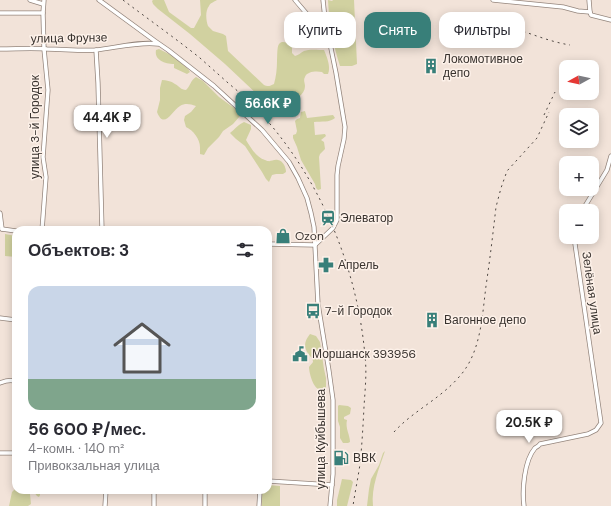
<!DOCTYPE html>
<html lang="ru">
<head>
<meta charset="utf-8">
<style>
  :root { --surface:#fff; --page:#f7f7f7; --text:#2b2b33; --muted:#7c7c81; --accent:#387f79 }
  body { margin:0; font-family:"DM Sans",sans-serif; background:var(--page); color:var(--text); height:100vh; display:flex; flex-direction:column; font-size:15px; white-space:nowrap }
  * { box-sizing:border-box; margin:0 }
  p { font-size:13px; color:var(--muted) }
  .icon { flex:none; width:22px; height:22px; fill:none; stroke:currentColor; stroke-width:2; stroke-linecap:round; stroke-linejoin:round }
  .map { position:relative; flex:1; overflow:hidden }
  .details { position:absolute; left:12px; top:226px; width:260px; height:268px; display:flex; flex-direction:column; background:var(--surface); border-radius:12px; box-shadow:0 2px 10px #0003 }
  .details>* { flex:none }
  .guide { position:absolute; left:284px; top:12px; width:267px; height:36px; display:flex; gap:8px }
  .needle { width:26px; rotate:262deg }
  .controls { position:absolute; left:559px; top:60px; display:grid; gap:8px }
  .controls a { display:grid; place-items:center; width:40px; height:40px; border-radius:8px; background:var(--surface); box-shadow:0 2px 10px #0003; font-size:20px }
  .price { position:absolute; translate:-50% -34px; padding:0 9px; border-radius:8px; background:#fff; color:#222; font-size:13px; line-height:26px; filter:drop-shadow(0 1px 2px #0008) }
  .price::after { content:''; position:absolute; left:50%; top:24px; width:12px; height:9px; margin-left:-6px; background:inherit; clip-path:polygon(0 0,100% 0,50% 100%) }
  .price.active { background:var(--accent); color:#fff }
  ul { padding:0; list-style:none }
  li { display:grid; align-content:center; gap:8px; height:212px; padding:0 16px }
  li span { display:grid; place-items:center; height:124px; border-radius:12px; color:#555 }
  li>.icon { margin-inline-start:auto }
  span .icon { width:72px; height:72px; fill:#fffc; stroke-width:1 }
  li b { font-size:17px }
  h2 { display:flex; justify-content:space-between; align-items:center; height:48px; padding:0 16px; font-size:17px }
  .tag { padding:0 14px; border-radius:12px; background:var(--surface); box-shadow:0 2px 10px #0003; font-size:14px; line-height:36px }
  .tag.active { background:var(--accent); color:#fff }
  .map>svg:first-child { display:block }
  .green { fill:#d1d1a0 }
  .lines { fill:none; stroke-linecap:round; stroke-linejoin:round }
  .minor-casing { stroke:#94857c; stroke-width:5 }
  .minor { stroke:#fff; stroke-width:3.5 }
  .rail { stroke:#4e4742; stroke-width:1; stroke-dasharray:2 4; stroke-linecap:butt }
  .labels { text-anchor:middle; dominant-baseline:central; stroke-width:3; stroke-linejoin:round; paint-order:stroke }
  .street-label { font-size:12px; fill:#38322e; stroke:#fdf1e9 }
  .poi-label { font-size:12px; fill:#38322e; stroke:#fdf1e9; text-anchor:start }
</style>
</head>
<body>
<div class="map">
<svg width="611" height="506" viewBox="0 0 611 506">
  <rect width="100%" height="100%" fill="#f2e3d9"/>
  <g class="green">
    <path d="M 153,0 L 164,0 L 169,12 L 191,28 L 194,28 L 201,15 L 200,0 L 217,0 C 214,2 210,3 209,6 C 205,11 206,20 208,26 L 213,31 L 223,34 L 226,36 L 228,51 L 264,85 C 268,87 270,86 274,84 C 276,77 277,69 277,61 C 278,49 275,36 292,45 L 292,53 L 295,56 C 299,55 300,53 304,51 C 309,49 318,50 324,50 C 327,57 331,67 328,74 L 324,74 L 322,72 C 317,71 307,71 305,77 C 303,80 305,83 305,86 C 305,96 293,101 285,100 C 284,100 283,99 282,98 C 277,97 271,101 266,100 C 264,99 262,98 260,97 L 225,64 L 190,34 L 158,9 L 153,4 L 152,1 Z"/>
    <path d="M 328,0 L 332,1 L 333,0 L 354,0 L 357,64 L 352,66 L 340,66 C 333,45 329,22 328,0 Z"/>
    <path d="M 159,49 L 173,56 L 188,69 L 190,72 L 187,74 L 174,68 L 174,64 C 165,64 154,60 156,50 Z"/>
    <path d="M 196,77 L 203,81 L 219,97 L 241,113 L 240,116 L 233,124 L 223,131 L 219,137 L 208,148 L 204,155 L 200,154 C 200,151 200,149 200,147 C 200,139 193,130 186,127 L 184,120 L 185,116 L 191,112 L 196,106 C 190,104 185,103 180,106 C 172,111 164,130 157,112 L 160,100 L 160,88 L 162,80 C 166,80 171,81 175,84 C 179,86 181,90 186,90 C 191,85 190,81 196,77 Z"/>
    <path d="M 305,111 L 307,118 L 333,115 L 335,118 C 329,123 322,121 314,122 L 315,135 L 325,134 L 326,136 L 321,140 L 324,142 L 325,149 L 320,154 L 319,157 L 321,189 L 318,190 L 316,188 L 315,184 L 301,160 L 297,147 L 293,138 L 293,135 L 296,134 L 297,131 L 295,121 L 297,119 L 300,118 L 301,112 Z"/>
    <path d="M 244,122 L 251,125 L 251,129 L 246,140 C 251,148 256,157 265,160 C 271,163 272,159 278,160 C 283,161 286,167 286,172 L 283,174 L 276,174 L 272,175 L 269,182 L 266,179 L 262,172 L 245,146 L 236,139 L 230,133 C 235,129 239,124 244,122 Z"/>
    <polygon points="5,234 16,236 16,257 5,256"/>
    <path d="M 310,334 L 316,336 L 320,342 L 324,369 L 326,378 L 326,388 C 323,388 321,389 319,389 C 313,388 309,372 309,367 C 310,365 312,364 313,362 C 314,356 297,350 310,334 Z"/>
    <path d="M 339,405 L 348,406 L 351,408 L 350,414 L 344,417 L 344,419 L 347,420 C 345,428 350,435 350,442 L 348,443 L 343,443 L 340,438 L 340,427 L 338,421 L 338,406 Z"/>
    <path d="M 385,451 C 379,469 371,487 373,506 L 367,506 L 369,489 L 371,479 L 379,465 L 383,453 Z"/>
    <polygon points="342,479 351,480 353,482 347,506 337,506 337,500"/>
    <polygon points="268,485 280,486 280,506 262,506 262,490 268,490"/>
    <polygon points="16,488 16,490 40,490 40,495 39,497 37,496 34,492 30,494 31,504 28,506 9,506 12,492"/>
  </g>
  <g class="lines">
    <g class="minor-casing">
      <g id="minor">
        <polyline points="30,0 43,4"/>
        <polyline points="99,0 155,41 168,50 214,86 262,130 289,162 298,178 307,198 311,213 314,227 318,304 329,371 333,400 333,474 330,506"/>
        <polyline points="295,0 329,40"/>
        <polyline points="493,0 563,7 578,11 590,12"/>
        <polyline points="589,0 590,12 591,15 611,20"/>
        <polyline points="0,13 43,13"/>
        <path d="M 0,49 C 16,49 31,48 47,49 C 63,49 80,51 96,50 C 115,48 141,41 158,44"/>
        <polyline points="96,50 98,83 102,230"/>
        <polyline points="582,211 607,170 611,156"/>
        <polyline points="0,213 2,229"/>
        <polyline points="2,229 16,231"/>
        <polyline points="42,230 46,177 43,157 48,90 44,49 43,13 44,0"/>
        <polyline points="268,244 315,245"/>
        <polyline points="315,245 333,228 337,220 337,175 338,166 344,139 345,127 336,73 325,19 323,0"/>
        <polyline points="0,318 16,320"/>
        <path d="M 0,383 C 5,381 12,379 16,382"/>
        <polyline points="0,453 16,453"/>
        <polyline points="268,481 332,485"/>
        <polyline points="105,506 106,490"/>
        <polyline points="154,506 154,490"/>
        <polyline points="205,506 205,490"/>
        <polyline points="259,506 260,490"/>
        <path d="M 524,506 C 522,490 524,461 535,448 C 537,447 539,446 540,444 L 588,434 L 596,430 L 601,423 L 574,237"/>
      </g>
    </g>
    <use href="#minor" class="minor"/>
    <g class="rail">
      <path d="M 123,0 C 148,19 175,38 200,58 C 209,66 218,74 227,82 C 235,89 244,96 252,104 C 317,171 357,263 365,356 C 367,373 365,390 364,407 C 363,426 362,445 360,464 C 358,478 355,492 353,506"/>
      <path d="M 465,18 C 475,20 486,21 496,23 C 521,29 545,41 570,45"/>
      <polyline points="544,115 555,92"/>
      <path d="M 394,432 C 413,411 440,399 459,377 C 481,353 482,317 486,286 C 490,259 493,233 496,207 L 501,188 L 507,171 L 537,138 L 549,112"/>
    </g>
  </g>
  <defs>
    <g id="building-bare" transform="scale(1.2)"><path d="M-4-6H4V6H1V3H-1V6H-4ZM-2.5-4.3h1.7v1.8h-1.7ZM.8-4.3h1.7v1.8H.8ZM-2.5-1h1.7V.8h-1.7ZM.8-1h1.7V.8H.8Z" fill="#387f79" stroke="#fdf1e9" stroke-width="2.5" paint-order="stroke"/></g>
    <g id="station-bare" transform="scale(1.2)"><path d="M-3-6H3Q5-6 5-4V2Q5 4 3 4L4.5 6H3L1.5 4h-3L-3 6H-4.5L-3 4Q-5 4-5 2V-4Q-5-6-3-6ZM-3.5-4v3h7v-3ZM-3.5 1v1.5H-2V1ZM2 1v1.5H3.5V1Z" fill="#387f79" stroke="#fdf1e9" stroke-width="2.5" paint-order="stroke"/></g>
    <g id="shop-bare" transform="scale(1.2)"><path d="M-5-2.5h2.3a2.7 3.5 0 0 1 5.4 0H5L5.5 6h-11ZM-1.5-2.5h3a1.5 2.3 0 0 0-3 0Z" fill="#387f79" stroke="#fdf1e9" stroke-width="2.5" paint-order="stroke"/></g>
    <g id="pharmacy-bare" transform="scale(1.2)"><path d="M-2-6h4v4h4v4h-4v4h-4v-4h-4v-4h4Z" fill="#387f79" stroke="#fdf1e9" stroke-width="2.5" paint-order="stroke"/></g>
    <g id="bus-bare" transform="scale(1.2)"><path d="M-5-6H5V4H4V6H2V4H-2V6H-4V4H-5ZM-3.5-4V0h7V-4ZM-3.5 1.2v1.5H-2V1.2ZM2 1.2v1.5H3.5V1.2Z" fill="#387f79" stroke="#fdf1e9" stroke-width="2.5" paint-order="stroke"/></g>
    <g id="civic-bare" transform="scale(1.2)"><path d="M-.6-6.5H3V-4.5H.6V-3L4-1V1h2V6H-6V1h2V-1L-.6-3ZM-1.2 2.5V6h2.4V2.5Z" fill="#387f79" stroke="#fdf1e9" stroke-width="2.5" paint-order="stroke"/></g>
    <g id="fuel-bare" transform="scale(1.2)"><path d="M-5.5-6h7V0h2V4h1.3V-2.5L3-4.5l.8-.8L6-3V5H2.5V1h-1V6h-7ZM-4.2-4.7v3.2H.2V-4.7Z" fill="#387f79" stroke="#fdf1e9" stroke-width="2.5" paint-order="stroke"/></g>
  </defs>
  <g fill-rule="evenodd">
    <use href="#building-bare" x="431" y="66"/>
    <use href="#station-bare" x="328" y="218"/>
    <use href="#shop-bare" x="283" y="236"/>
    <use href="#pharmacy-bare" x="326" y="265"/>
    <use href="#bus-bare" x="313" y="311"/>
    <use href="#building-bare" x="432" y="320"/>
    <use href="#civic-bare" x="300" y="354"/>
    <use href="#fuel-bare" x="341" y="458"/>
  </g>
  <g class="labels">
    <g class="street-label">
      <text transform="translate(69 38) rotate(-1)">улица Фрунзе</text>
      <text transform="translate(35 127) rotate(-90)">улица 3-й Городок</text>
      <text transform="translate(592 293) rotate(82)">Зелёная улица</text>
      <text transform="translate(321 439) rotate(-90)">улица Куйбышева</text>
    </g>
    <g class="poi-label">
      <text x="443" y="59">Локомотивное<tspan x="443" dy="14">депо</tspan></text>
      <text x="340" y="218">Элеватор</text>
      <text x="295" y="236">Ozon</text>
      <text x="338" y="265">Апрель</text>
      <text x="325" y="311">7-й Городок</text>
      <text x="444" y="320">Вагонное депо</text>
      <text x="312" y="354">Моршанск 393956</text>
      <text x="353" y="458">ВВК</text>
    </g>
  </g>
</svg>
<div class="controls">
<a><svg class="needle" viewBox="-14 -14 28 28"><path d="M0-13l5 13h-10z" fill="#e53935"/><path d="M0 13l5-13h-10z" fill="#7c7c81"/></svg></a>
<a><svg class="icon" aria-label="layers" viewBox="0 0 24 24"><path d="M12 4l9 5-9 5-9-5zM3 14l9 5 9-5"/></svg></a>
<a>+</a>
<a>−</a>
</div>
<b class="price active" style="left:268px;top:125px">56.6K ₽</b>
<b class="price" style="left:107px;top:139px">44.4K ₽</b>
<b class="price" style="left:529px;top:444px">20.5K ₽</b>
<div class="guide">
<a class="tag">Купить</a>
<a class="tag active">Снять</a>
<a class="tag">Фильтры</a>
</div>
<section class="details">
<h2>Объектов: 3<svg class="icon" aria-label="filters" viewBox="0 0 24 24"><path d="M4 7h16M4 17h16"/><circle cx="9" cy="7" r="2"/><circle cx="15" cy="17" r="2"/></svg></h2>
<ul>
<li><span style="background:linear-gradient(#c9d6e8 75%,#7fa58c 0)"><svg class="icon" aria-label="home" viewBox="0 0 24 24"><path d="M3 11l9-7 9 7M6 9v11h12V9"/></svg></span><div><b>56 600 ₽/мес.</b><p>4-комн. · 140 m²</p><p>Привокзальная улица</p></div></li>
</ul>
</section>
</div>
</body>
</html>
